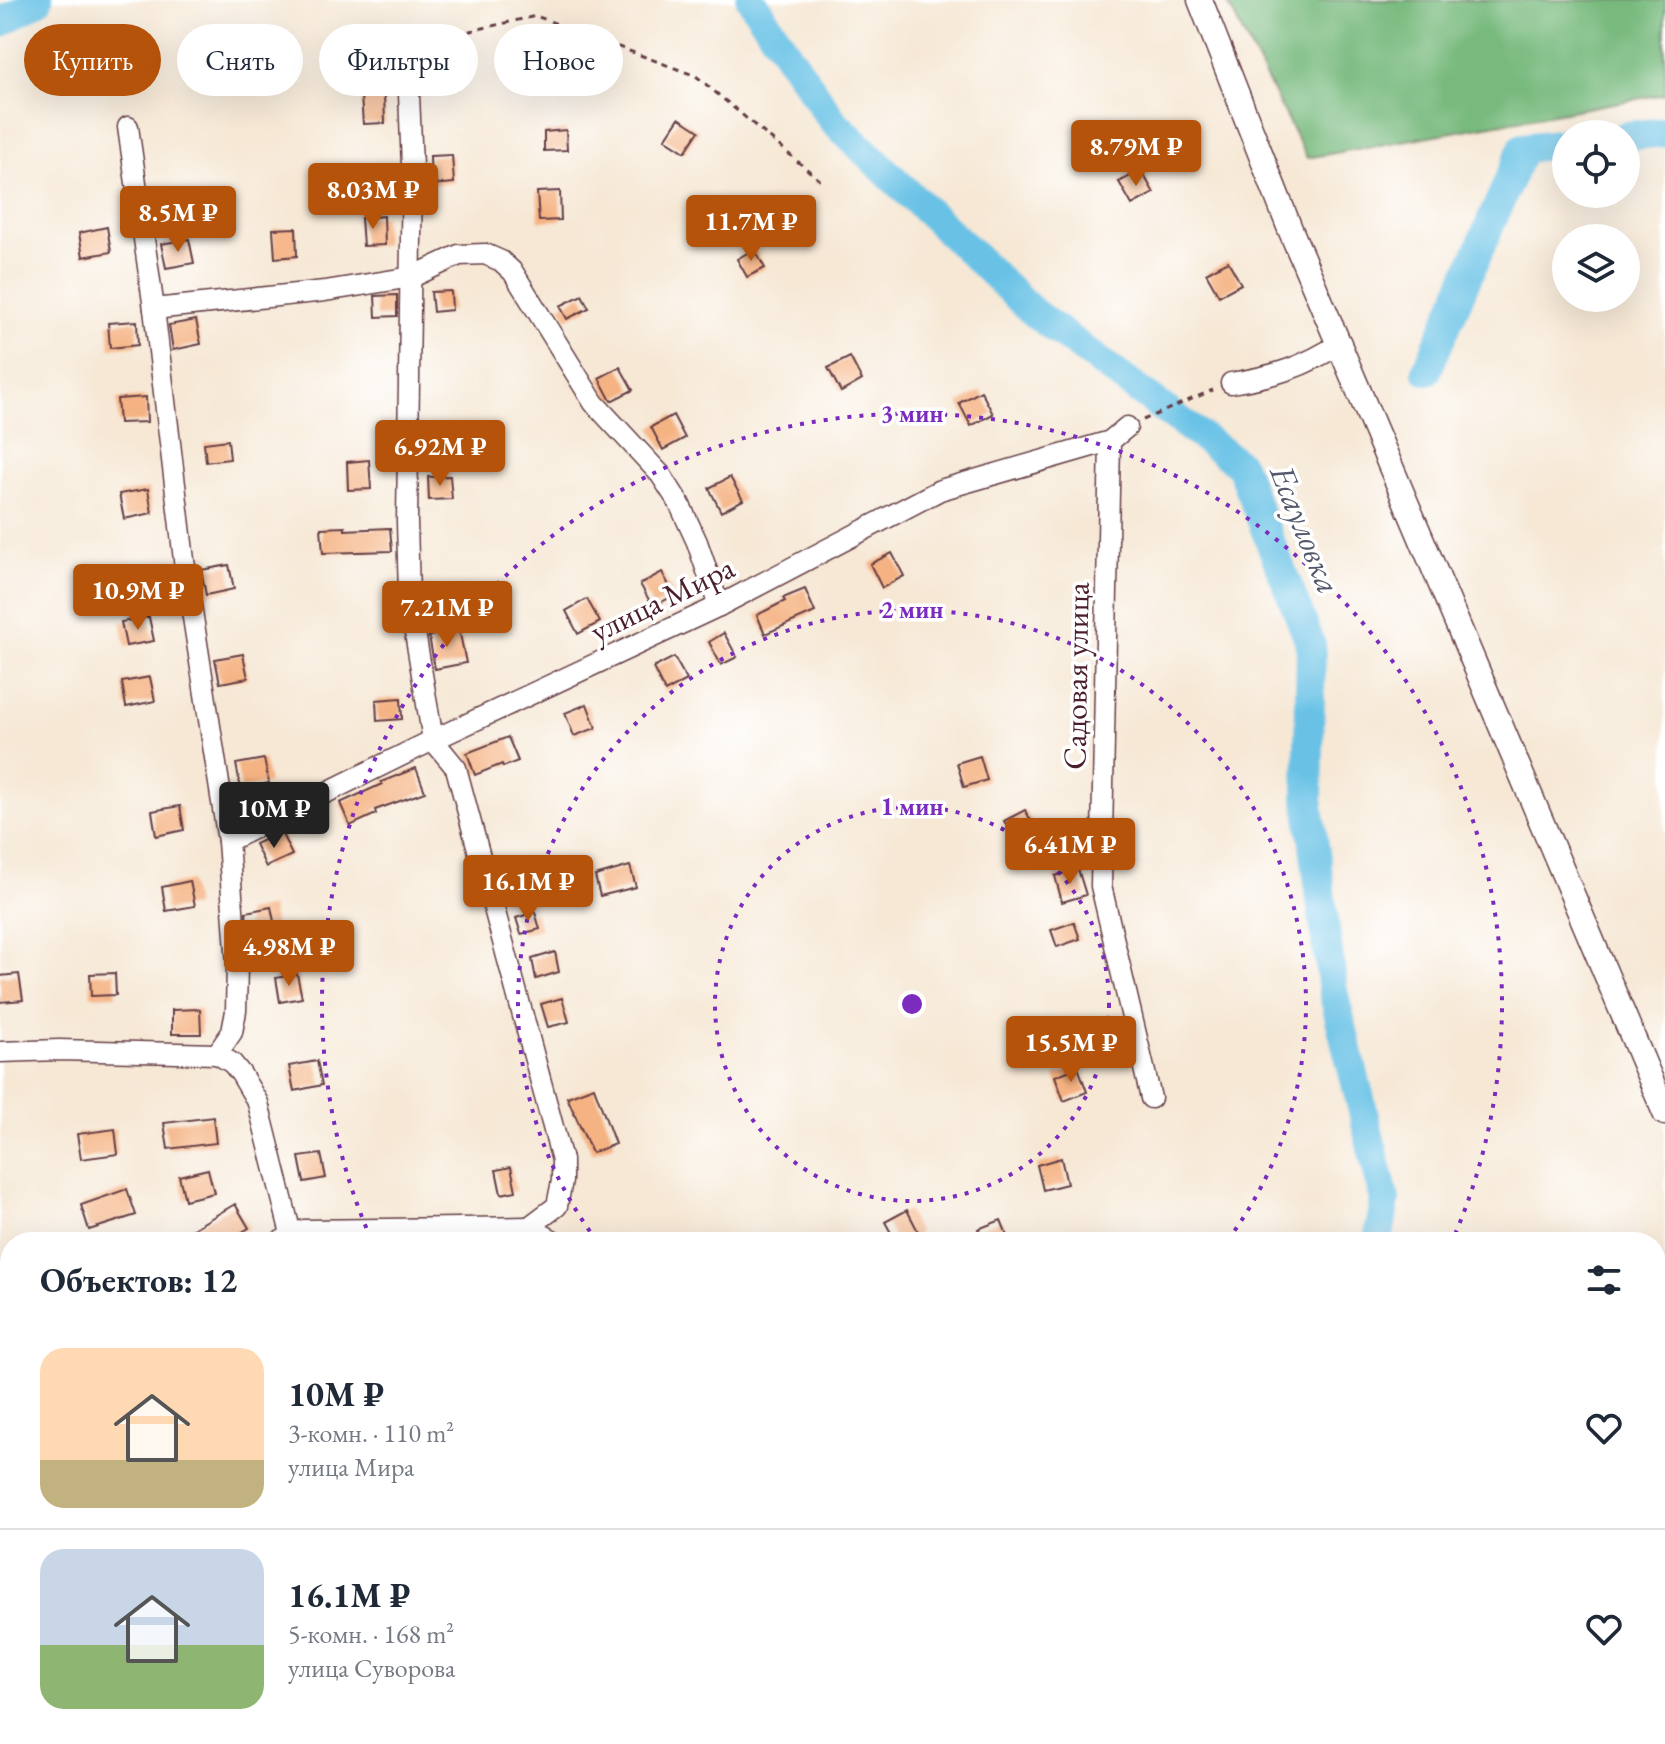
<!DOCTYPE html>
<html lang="ru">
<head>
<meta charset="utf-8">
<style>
  :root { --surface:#fff; --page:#f6f6f7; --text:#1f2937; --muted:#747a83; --line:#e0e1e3; --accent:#b45309 }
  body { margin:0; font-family:"EB Garamond",serif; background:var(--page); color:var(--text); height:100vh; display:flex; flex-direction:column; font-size:30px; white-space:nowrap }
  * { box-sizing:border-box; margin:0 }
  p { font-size:26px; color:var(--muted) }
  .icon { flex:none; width:44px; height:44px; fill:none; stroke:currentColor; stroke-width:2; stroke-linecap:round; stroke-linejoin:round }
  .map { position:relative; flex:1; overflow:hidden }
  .panel { position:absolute; left:0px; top:1232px; width:1666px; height:512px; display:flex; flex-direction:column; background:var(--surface); border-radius:32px 32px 0 0; box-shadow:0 8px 32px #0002 }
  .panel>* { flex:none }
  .guide { position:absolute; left:24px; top:24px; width:800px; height:72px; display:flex; gap:16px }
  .buttons { position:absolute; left:1552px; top:120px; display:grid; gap:16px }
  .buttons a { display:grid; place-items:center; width:88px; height:88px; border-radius:50%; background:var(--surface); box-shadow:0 8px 32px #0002; font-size:40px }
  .price { position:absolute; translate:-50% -68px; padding:0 18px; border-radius:8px; background:var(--accent); color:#fff; font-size:26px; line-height:52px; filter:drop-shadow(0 2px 4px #0008) }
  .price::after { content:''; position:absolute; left:50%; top:48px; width:24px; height:18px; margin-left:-12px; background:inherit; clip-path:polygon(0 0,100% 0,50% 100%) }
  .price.on { background:#222; color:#fff }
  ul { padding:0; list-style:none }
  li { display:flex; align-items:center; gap:24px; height:200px; padding:0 40px }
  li+li { border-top:2px solid var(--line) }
  li span { display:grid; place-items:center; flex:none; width:224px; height:160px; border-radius:24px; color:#555 }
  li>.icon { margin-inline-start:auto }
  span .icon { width:96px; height:96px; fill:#fffc; stroke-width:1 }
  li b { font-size:34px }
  h2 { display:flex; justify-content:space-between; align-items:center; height:96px; padding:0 40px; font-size:34px }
  .chip { padding:0 28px; border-radius:36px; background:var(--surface); box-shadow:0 8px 32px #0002; font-size:28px; line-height:72px }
  .chip.on { background:var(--accent); color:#fff }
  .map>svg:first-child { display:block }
  .forest { fill:#78ba7e; stroke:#616c54; stroke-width:2 }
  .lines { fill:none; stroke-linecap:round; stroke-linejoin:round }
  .river { stroke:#69c2e6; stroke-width:30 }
  .building { fill:#f5b282 }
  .minor-casing { stroke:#643d44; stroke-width:23 }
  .tertiary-casing { stroke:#643d44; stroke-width:27 }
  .path { stroke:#643d44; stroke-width:3; stroke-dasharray:6 6; stroke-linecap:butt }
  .minor { stroke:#fff; stroke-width:20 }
  .tertiary { stroke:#fff; stroke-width:24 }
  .ring { fill:none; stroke:#7b2cbf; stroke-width:4; stroke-dasharray:4 8 }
  .labels { text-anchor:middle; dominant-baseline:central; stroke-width:7; stroke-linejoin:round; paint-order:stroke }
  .street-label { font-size:32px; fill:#4a1f2b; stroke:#fff }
  .water-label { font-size:34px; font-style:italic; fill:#55586c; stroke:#fff }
  .centre { fill:#7b2cbf; stroke:#fff; stroke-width:4 }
  .ring-label { font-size:24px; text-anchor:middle; font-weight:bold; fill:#7b2cbf; stroke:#fff; stroke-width:7; stroke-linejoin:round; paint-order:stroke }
</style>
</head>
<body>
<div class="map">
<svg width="1665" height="1744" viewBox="0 0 1665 1744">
  <rect width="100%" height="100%" fill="#fff"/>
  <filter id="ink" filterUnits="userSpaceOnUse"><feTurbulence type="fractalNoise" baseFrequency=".0125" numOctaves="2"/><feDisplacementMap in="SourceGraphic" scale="16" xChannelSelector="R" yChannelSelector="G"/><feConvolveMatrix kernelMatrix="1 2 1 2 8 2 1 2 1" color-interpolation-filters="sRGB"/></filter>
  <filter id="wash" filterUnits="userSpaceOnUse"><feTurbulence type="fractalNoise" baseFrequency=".006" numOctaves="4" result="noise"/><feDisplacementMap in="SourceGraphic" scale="32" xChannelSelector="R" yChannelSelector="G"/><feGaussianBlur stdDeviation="1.8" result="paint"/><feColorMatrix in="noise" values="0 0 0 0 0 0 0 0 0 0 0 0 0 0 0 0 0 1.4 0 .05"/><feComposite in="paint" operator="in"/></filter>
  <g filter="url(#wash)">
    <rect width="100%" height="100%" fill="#f6e8d5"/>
    <g class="forest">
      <polygon points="1226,0 1665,0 1665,94 1307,158"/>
      <polygon points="928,1734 989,1738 997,1734 1082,1734 1117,1744 888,1744"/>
    </g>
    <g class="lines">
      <g class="river">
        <polyline points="751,0 833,121 1034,313 1240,465 1311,645 1308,799 1333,991 1385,1200 1378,1242"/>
        <polyline points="0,23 38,0"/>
        <polyline points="1626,136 1665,132"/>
        <polyline points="1427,370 1523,148 1566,143"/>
        <polyline points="1187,1734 1200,1744"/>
        <polyline points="1451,1734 1451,1744"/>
        <polyline points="795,1744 824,1734"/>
      </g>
    </g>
    <g id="blocks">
      <g class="building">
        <polygon points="384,94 385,123 363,124 361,96"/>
        <polygon points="679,118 699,131 685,152 665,139"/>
        <polygon points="566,130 567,150 544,151 544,132"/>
        <polygon points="452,155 454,183 431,185 430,156"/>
        <polygon points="1141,170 1154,193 1132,205 1119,182"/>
        <polygon points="398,175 398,197 376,199 376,176"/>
        <polygon points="560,191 561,220 539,221 537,192"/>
        <polygon points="384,216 385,245 363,246 361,218"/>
        <polygon points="107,227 111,252 83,257 79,233"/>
        <polygon points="296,228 297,256 275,258 273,229"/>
        <polygon points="189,239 194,263 166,268 161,244"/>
        <polygon points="754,249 765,268 747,277 737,259"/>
        <polygon points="1228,261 1241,284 1219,296 1206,273"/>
        <polygon points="451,291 452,310 433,312 431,292"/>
        <polygon points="397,295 397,316 376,317 375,296"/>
        <polygon points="582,295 589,308 567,319 560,306"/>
        <polygon points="196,320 201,344 173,350 169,325"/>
        <polygon points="137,321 138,345 110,348 108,323"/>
        <polygon points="850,357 862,380 841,392 828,368"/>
        <polygon points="620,367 633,390 611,401 599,378"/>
        <polygon points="981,391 993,414 971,426 959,403"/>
        <polygon points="146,397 147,422 119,423 117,399"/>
        <polygon points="673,415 685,438 663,450 651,427"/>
        <polygon points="228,440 230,459 206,462 204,443"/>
        <polygon points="369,460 371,489 348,490 347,462"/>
        <polygon points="450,476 452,499 429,500 428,477"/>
        <polygon points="730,477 743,500 721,512 709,488"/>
        <polygon points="148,489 152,513 124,519 119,494"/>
        <polygon points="345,527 345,530 390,528 392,551 323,553 321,528"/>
        <polygon points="892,553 904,576 882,588 870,564"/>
        <polygon points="229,565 234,589 206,595 201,570"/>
        <polygon points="662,572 674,595 653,607 640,584"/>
        <polygon points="805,589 815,612 765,634 757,615 785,601 783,598"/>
        <polygon points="587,599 600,622 578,634 566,611"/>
        <polygon points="149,617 154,641 126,646 121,622"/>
        <polygon points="459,629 466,663 435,669 429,636"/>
        <polygon points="724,633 737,657 721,665 709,642"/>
        <polygon points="243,654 248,678 220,683 215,659"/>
        <polygon points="674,657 687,680 665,692 653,668"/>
        <polygon points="150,677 155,701 126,707 122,682"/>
        <polygon points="401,698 402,719 377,721 376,700"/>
        <polygon points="587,704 596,728 574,736 565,713"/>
        <polygon points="508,737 518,761 503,767 502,764 475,775 467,753"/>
        <polygon points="980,756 987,780 964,787 957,763"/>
        <polygon points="264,759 269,783 241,789 236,764"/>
        <polygon points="416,768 425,792 375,810 376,814 350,826 340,803 382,784 381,782"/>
        <polygon points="180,806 184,830 156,836 152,811"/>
        <polygon points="1025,810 1036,829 1015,840 1004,821"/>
        <polygon points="281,832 292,855 266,867 255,844"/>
        <polygon points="630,866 636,887 600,896 595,876"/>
        <polygon points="1078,869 1086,895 1062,902 1055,876"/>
        <polygon points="190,881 195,906 166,911 162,887"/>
        <polygon points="271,907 276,931 248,937 246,912"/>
        <polygon points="535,912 540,929 521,934 516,918"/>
        <polygon points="1074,922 1080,939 1057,947 1051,930"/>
        <polygon points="555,952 559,972 536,979 532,959"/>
        <polygon points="115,973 116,995 91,996 90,974"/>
        <polygon points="19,974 23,1000 0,1002 0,976"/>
        <polygon points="297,974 302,998 280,1002 276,978"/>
        <polygon points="562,998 569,1022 548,1027 541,1004"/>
        <polygon points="200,1009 201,1034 172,1034 172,1010"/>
        <polygon points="1065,1027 1070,1041 1047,1049 1042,1035"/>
        <polygon points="317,1061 322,1085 294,1091 289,1066"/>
        <polygon points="1078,1067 1087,1092 1064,1101 1055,1076"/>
        <polygon points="594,1087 615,1144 592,1153 567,1097"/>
        <polygon points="213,1117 216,1143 168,1149 164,1123"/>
        <polygon points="115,1129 118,1154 81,1159 77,1134"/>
        <polygon points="321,1154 326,1178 304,1182 299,1157"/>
        <polygon points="1061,1158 1067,1184 1043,1190 1037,1165"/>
        <polygon points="511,1167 516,1191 501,1194 496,1170"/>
        <polygon points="208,1169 214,1193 185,1200 179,1176"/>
        <polygon points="127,1189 136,1215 89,1230 81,1205"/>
        <polygon points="235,1204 249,1228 225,1242 198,1242 191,1230"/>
        <polygon points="907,1210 919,1233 903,1242 896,1242 885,1222"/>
        <polygon points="1001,1220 1010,1242 983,1242 978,1229"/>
      </g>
    </g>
  </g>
  <g filter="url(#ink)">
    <use href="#blocks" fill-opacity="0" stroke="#643d44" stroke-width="2"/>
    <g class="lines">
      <g class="minor-casing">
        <g id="minor">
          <polyline points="407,46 412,167 407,521 409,597 433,740 456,768 562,1160 562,1181 557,1206 529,1227"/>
          <polyline points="128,127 154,309 184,560 228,841 237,964 236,1011 232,1032 217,1054"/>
          <polyline points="154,309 325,291 412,277 459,255 485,254 501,261 513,272 594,403 661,475 679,503 697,542 719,606"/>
          <path d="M 1231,383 C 1275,376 1304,367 1341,343"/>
          <polyline points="1110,441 1101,886 1151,1098"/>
          <polyline points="228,841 433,740 719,606 940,490 1110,441 1127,427"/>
          <polyline points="0,1052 59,1050 217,1054 232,1063 241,1074 258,1103 291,1234"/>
          <polyline points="529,1227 556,1242"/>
          <polyline points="279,1242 304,1230 529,1227"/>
          <polyline points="0,1424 10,1417"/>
          <polyline points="477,1744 493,1734"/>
        </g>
      </g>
      <g class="tertiary-casing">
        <polyline id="tertiary" points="1200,0 1290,229 1665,1113"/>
      </g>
      <g class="path">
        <polyline points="422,42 536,16 696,76 821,181"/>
        <polyline points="1143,420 1213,390"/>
      </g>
      <use href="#minor" class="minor"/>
      <use href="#tertiary" class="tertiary"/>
    </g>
  </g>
  <g class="ring">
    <circle cx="912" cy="1004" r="197"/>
    <path d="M597 1241A394 394 0 1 1 1227 1241"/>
    <path d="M371 1239A590 590 0 1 1 1453 1239"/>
  </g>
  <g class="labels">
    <g class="street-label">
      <text transform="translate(662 599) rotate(-26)">улица Мира</text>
      <text transform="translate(1076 676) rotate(-89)">Садовая улица</text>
    </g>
    <g class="water-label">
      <text transform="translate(1306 529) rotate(68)">Есауловка</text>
    </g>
  </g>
  <circle cx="912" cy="1004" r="12" class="centre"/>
  <g class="ring-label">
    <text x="912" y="422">3 мин</text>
    <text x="912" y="618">2 мин</text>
    <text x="912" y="815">1 мин</text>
  </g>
</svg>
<div class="buttons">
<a><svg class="icon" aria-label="locate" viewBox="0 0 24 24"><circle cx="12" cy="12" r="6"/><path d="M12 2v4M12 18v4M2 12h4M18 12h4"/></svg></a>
<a><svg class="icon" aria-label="layers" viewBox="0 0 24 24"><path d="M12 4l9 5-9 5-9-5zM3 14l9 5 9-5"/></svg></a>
</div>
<b class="price" style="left:1136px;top:188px">8.79M ₽</b>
<b class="price" style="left:373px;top:231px">8.03M ₽</b>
<b class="price" style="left:178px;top:254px">8.5M ₽</b>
<b class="price" style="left:751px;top:263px">11.7M ₽</b>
<b class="price" style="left:440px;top:488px">6.92M ₽</b>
<b class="price" style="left:138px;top:632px">10.9M ₽</b>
<b class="price" style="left:447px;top:649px">7.21M ₽</b>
<b class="price on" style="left:274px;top:850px">10M ₽</b>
<b class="price" style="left:1070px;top:886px">6.41M ₽</b>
<b class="price" style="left:528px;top:923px">16.1M ₽</b>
<b class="price" style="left:289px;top:988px">4.98M ₽</b>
<b class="price" style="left:1071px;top:1084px">15.5M ₽</b>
<div class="guide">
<a class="chip on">Купить</a>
<a class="chip">Снять</a>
<a class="chip">Фильтры</a>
<a class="chip">Новое</a>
</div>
<section class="panel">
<h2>Объектов: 12<svg class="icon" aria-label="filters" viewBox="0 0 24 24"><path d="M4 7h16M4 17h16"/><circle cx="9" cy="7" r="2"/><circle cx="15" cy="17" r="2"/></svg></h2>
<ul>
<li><span style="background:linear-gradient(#ffd9b3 70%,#c2b280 0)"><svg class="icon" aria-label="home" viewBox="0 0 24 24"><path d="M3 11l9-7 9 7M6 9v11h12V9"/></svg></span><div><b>10M ₽</b><p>3-комн. · 110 m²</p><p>улица Мира</p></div><svg class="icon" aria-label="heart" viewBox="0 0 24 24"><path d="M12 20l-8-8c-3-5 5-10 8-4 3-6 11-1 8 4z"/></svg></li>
<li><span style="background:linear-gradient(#c9d6e8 60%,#8fb573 0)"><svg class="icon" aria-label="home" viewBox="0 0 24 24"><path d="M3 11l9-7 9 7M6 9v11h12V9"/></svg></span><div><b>16.1M ₽</b><p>5-комн. · 168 m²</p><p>улица Суворова</p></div><svg class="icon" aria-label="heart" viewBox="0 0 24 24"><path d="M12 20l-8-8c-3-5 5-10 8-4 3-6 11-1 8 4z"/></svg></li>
</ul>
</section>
</div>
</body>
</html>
